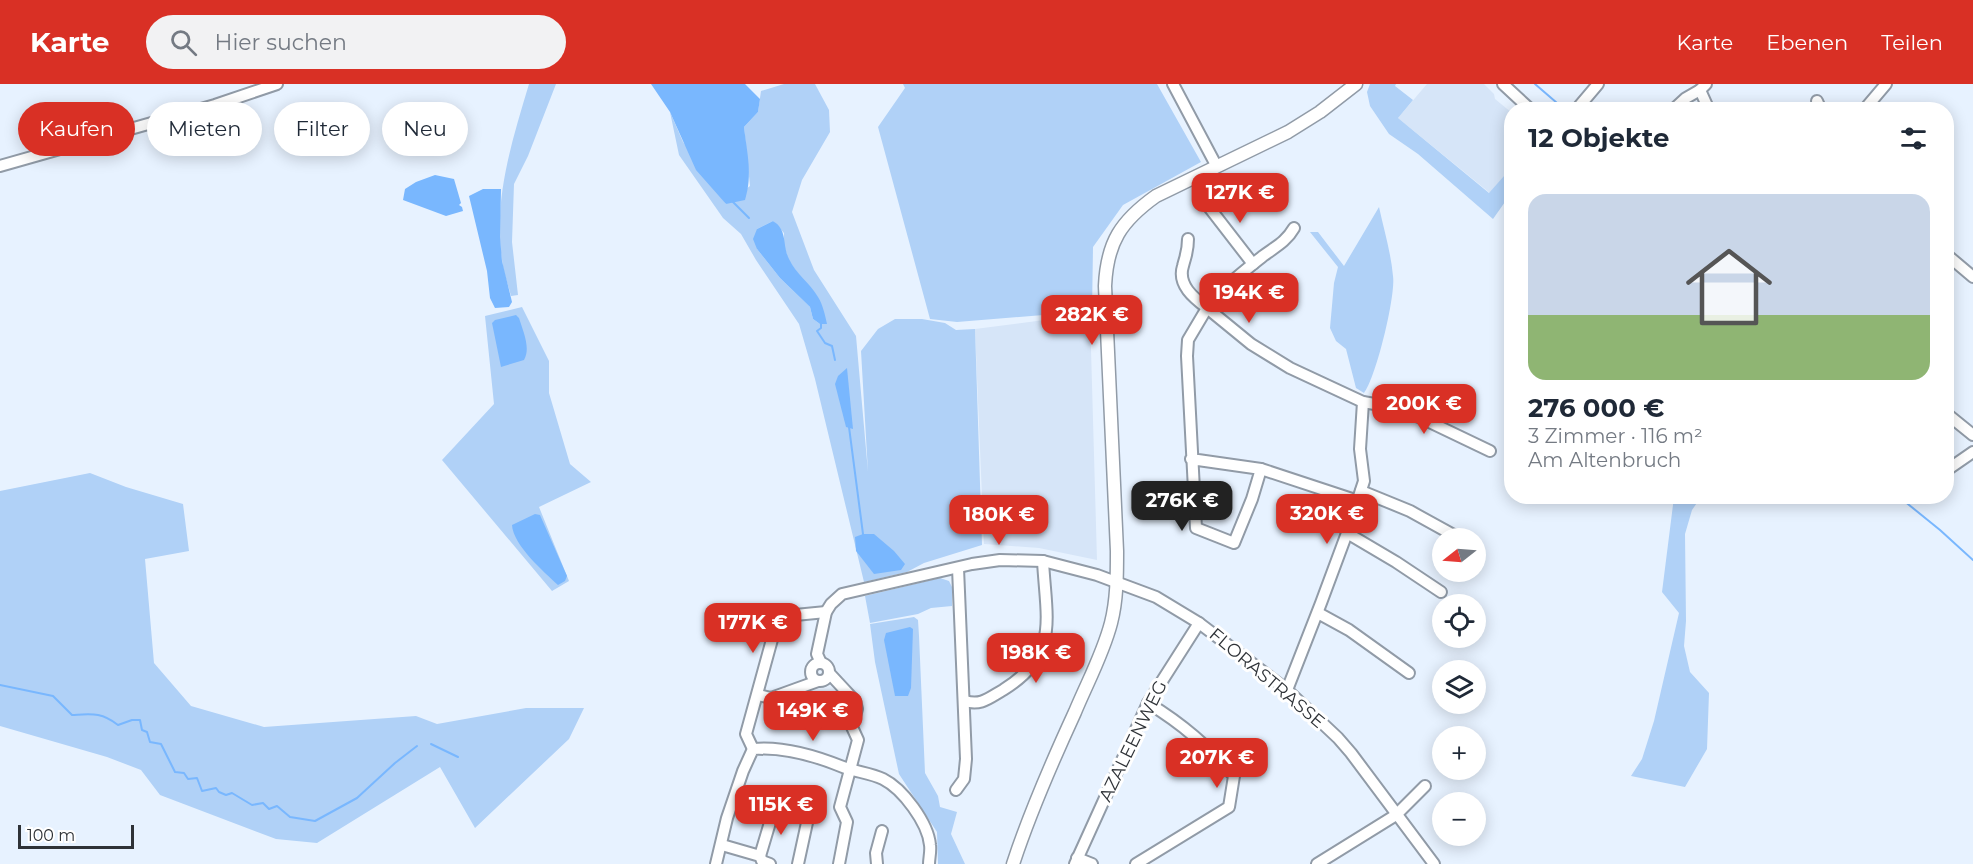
<!DOCTYPE html>
<html lang="de">
<head>
<meta charset="utf-8">
<style>
  :root { --surface:#fff; --page:#f2f2f3; --text:#1f2937; --muted:#747a83; --accent:#d93025 }
  body { margin:0; font-family:Montserrat,sans-serif; background:var(--page); color:var(--text); height:100vh; display:flex; flex-direction:column; font-size:22px; white-space:nowrap }
  * { box-sizing:border-box; margin:0 }
  p { font-size:20px; color:var(--muted) }
  .icon { flex:none; width:33px; height:33px; fill:none; stroke:currentColor; stroke-width:2; stroke-linecap:round; stroke-linejoin:round }
  .map { position:relative; flex:1; overflow:hidden }
  .details { position:absolute; left:1504px; top:18px; width:450px; height:402px; display:flex; flex-direction:column; background:var(--surface); border-radius:24px; box-shadow:0 3px 15px #0003 }
  .details>* { flex:none }
  .top-card { position:absolute; left:18px; top:18px; width:570px; height:54px; display:flex; gap:12px }
  .needle { width:39px; rotate:253deg }
  .controls { position:absolute; left:1432px; top:444px; display:grid; gap:12px }
  .controls a { display:grid; place-items:center; width:54px; height:54px; border-radius:50%; background:var(--surface); box-shadow:0 3px 15px #0003; font-size:30px }
  .scale { position:absolute; left:18px; bottom:15px; width:116px; box-sizing:border-box; padding-left:6px; border:3px solid #2e3237; border-top:0; font-size:16px; line-height:21px; white-space:nowrap; color:#2e3237; -webkit-text-stroke:4px #fff; paint-order:stroke }
  .price { position:absolute; translate:-50% -51px; padding:0 14px; border-radius:12px; background:var(--accent); color:#fff; font-size:20px; line-height:39px; filter:drop-shadow(0 2px 3px #0008) }
  .price::after { content:''; position:absolute; left:50%; top:36px; width:18px; height:14px; margin-left:-9px; background:inherit; clip-path:polygon(0 0,100% 0,50% 100%) }
  .price.active { background:#222; color:#fff }
  ul { padding:0; list-style:none }
  li { display:grid; align-content:center; gap:12px; height:318px; padding:0 24px }
  li span { display:grid; place-items:center; height:186px; border-radius:18px; color:#555 }
  li>.icon { margin-inline-start:auto }
  span .icon { width:108px; height:108px; fill:#fffc; stroke-width:1 }
  li b { font-size:26px }
  h2 { display:flex; justify-content:space-between; align-items:center; height:72px; padding:0 24px; font-size:26px }
  .chip { padding:0 21px; border-radius:27px; background:var(--surface); box-shadow:0 3px 15px #0003; font-size:21px; line-height:54px }
  .chip.active { background:var(--accent); color:#fff }
  header { display:flex; align-items:center; gap:36px; box-sizing:border-box; height:84px; padding:0 30px; background:var(--accent); color:#fff }
  header strong { font-size:28px }
  nav { display:flex; gap:33px; margin-inline-start:auto; font-size:21px }
  .search { width:420px; height:54px; background:var(--page); display:flex; align-items:center; gap:15px; box-sizing:border-box; padding:0 21px; border-radius:33px; color:var(--muted); font-size:22px }
  .map>svg:first-child { display:block }
  .built { fill:#d6e5f8 }
  .green { fill:#b0d1f7; fill-rule:evenodd }
  .water { fill:#79b7fe }
  .lines { fill:none; stroke-linecap:round; stroke-linejoin:round }
  .stream { stroke:#79b7fe; stroke-width:2 }
  .minor-casing { stroke:#919ba7; stroke-width:14 }
  .major-casing { stroke:#919ba7; stroke-width:15 }
  .minor { stroke:#fff; stroke-width:10 }
  .major { stroke:#fff; stroke-width:12 }
  .labels { text-anchor:middle; dominant-baseline:central; stroke-width:6; stroke-linejoin:round; paint-order:stroke }
  .street-label { font-size:18px; fill:#2e3237; stroke:#fff }
</style>
</head>
<body>
<header>
<strong>Karte</strong>
<div class="search"><svg class="icon" aria-label="search" viewBox="0 0 24 24"><circle cx="10" cy="10" r="6"/><path d="M15 15l6 6"/></svg>Hier suchen</div>
<nav><a>Karte</a><a>Ebenen</a><a>Teilen</a></nav>
</header>
<div class="map">
<svg width="1973" height="780" viewBox="0 0 1973 780">
  <rect width="100%" height="100%" fill="#e7f2ff"/>
  <g class="built">
    <polygon points="1427,0 1484,0 1494,10 1495,15 1512,29 1512,83 1490,109 1398,34"/>
    <polygon points="1090,230 1097,476 1039,464 984,460 975,245"/>
  </g>
  <g class="green">
    <path d="M 529,0 L 556,0 L 528,72 L 514,100 L 512,158 L 518,211 L 511,212 C 508,200 503,188 502,176 C 493,115 512,57 529,0 Z"/>
    <path d="M 784,0 L 815,0 L 829,26 L 830,48 L 802,96 L 792,128 L 814,186 L 856,252 L 868,388 L 861,267 L 878,245 L 895,235 L 922,235 L 945,239 L 956,246 L 975,245 L 982,461 L 924,479 L 907,488 L 864,498 L 815,295 L 799,240 L 756,176 L 741,150 L 723,134 L 679,71 L 670,28 L 683,58 L 726,120 L 750,102 L 744,43 L 758,28 L 761,7 ZM 773,137 L 784,149 L 784,161 L 788,175 L 799,191 L 820,240 L 813,235 L 810,223 L 780,194 L 757,165 L 757,145 Z"/>
    <polygon points="903,0 1157,0 1201,78 1123,121 1093,163 1092,227 957,238 930,235 878,43 905,4"/>
    <polygon points="1370,0 1396,0 1395,2 1413,16 1398,34 1489,109 1512,83 1512,108 1493,135 1418,70 1389,50 1370,22 1367,8"/>
    <path d="M 1379,123 C 1384,146 1391,169 1393,192 C 1396,211 1376,294 1364,309 L 1356,304 L 1346,265 L 1336,257 L 1330,244 L 1334,199 L 1338,183 L 1310,148 L 1318,148 L 1344,182 Z"/>
    <polygon points="522,223 549,277 549,309 570,380 591,398 539,423 569,497 552,507 442,376 494,320 485,232"/>
    <polygon points="90,389 126,403 183,420 189,467 145,475 154,579 191,622 264,643 416,632 437,640 526,624 584,624 569,655 475,744 440,683 317,759 276,755 160,711 141,686 107,673 0,642 0,407"/>
    <polygon points="1674,413 1701,413 1692,426 1685,450 1686,537 1684,562 1690,588 1709,609 1707,665 1685,703 1631,692 1642,675 1654,637 1679,529 1662,508"/>
    <polygon points="940,494 949,497 952,503 952,522 931,524 918,530 870,539 865,512"/>
    <polygon points="914,533 918,536 919,552 925,689 938,712 940,723 957,728 951,750 965,780 938,780 937,748 899,690 875,578 870,540"/>
  </g>
  <g class="water">
    <path d="M 651,0 L 745,0 L 760,15 L 758,28 L 744,43 C 747,69 753,91 745,116 L 726,120 L 696,86 L 670,28 Z"/>
    <polygon points="435,91 454,95 461,119 459,121 462,123 463,127 446,132 403,116 405,105 416,98"/>
    <polygon points="483,105 501,105 500,153 502,177 512,218 509,223 495,224 490,214 487,187 469,112"/>
    <path d="M 773,137 C 788,146 782,161 789,175 C 796,190 810,199 818,213 C 823,221 825,231 827,240 L 820,240 L 813,235 L 810,223 L 780,194 L 757,165 L 753,155 L 757,145 Z"/>
    <path d="M 516,231 L 519,234 C 523,247 531,264 524,276 L 501,283 L 492,239 L 495,236 Z"/>
    <polygon points="847,284 853,345 846,343 835,300 838,292"/>
    <path d="M 535,430 L 540,431 L 567,492 L 565,497 L 558,501 C 544,488 513,461 512,441 Z"/>
    <polygon points="863,450 874,450 894,467 905,480 901,486 874,490 856,467 855,453"/>
    <polygon points="910,543 913,545 911,604 908,612 895,612 884,556 886,549"/>
  </g>
  <g class="lines">
    <g class="stream">
      <polyline points="1535,0 1557,19"/>
      <polyline points="732,117 749,134"/>
      <polyline points="821,237 821,244 817,247 825,259 832,262 835,276"/>
      <polyline points="849,343 863,450"/>
      <polyline points="1898,412 1940,446 1973,476"/>
      <path d="M 0,601 L 53,612 L 72,631 C 92,630 101,628 118,641 L 132,636 L 140,636 L 142,646 L 147,648 L 150,658 L 161,660 L 175,688 L 184,689 L 188,695 L 197,694 L 202,707 L 216,704 L 219,708 L 226,711 L 232,709 L 252,721 L 263,719 L 269,725 L 277,722 L 290,733 L 315,737 L 357,714 L 395,679 L 417,662"/>
      <polyline points="431,660 458,673"/>
    </g>
    <g class="minor-casing">
      <g id="minor">
        <polyline points="1173,0 1216,81"/>
        <polyline points="1503,0 1531,26"/>
        <polyline points="1706,0 1700,6 1709,26"/>
        <polyline points="1817,17 1821,26"/>
        <polyline points="1576,26 1598,0"/>
        <polyline points="1673,26 1686,14 1700,6"/>
        <polyline points="1864,26 1886,0"/>
        <polyline points="0,82 215,21 277,0"/>
        <polyline points="1205,118 1253,180"/>
        <path d="M 1294,144 C 1286,158 1275,163 1263,172 C 1243,188 1222,204 1207,224 L 1251,260 L 1290,284 L 1363,318 L 1398,324 L 1419,333 L 1490,367"/>
        <path d="M 1188,155 C 1188,168 1186,170 1183,182 C 1177,201 1194,214 1207,224 L 1188,256 L 1187,272 L 1196,444 L 1234,459 L 1252,415 L 1261,385 L 1191,375"/>
        <polyline points="1947,171 1973,193"/>
        <polyline points="1947,330 1973,351"/>
        <polyline points="1261,385 1358,417"/>
        <polyline points="1947,386 1973,368"/>
        <polyline points="1361,407 1410,427 1457,453"/>
        <polyline points="1347,449 1396,478 1441,508"/>
        <polyline points="1318,529 1349,546 1409,589"/>
        <polyline points="821,579 817,570 826,528 831,520 842,510 972,480 1000,476 1043,477 1097,491 1156,513 1199,539 1287,606 1338,654 1351,669 1434,780"/>
        <circle cx="820" cy="588" r="9"/>
        <polyline points="829,589 855,617 857,625 852,643 858,656 840,723 847,738 839,780"/>
        <polyline points="1287,606 1321,519 1347,449 1364,397 1360,365 1363,318"/>
        <polyline points="758,611 771,614 818,597"/>
        <path d="M 965,617 C 981,622 989,614 1003,606 C 1060,571 1046,535 1043,477"/>
        <polyline points="753,665 746,650 776,541 785,532 826,528"/>
        <polyline points="956,706 964,695 966,675 958,484"/>
        <polyline points="722,761 760,772 762,777 770,780"/>
        <polyline points="760,772 774,725"/>
        <polyline points="1077,774 1092,780"/>
        <path d="M 716,780 L 727,734 L 743,687 L 753,665 C 783,662 816,672 843,683 C 856,688 871,689 883,695 C 903,705 928,739 930,761 C 931,767 929,774 929,780"/>
        <polyline points="798,780 808,734"/>
        <polyline points="877,780 876,769 882,747"/>
        <polyline points="1075,780 1148,619 1199,539"/>
        <path d="M 1136,780 L 1229,723 L 1234,692 C 1206,661 1184,641 1148,619"/>
        <polyline points="1317,780 1396,731 1425,702"/>
      </g>
    </g>
    <g class="major-casing">
      <path id="major" d="M 1013,780 C 1030,728 1052,678 1075,628 C 1087,599 1103,570 1111,539 C 1117,516 1117,491 1117,467 L 1105,202 C 1107,158 1121,137 1156,112 L 1288,48 L 1320,28 L 1356,0"/>
    </g>
    <use href="#minor" class="minor"/>
    <use href="#major" class="major"/>
  </g>
  <g class="labels">
    <g class="street-label">
      <text transform="translate(1267 594) rotate(40)">FLORASTRASSE</text>
      <text transform="translate(1133 657) rotate(-64)">AZALEENWEG</text>
    </g>
  </g>
</svg>
<div class="controls">
<a><svg class="needle" viewBox="-14 -14 28 28"><path d="M0-13l5 13h-10z" fill="#e53935"/><path d="M0 13l5-13h-10z" fill="#747a83"/></svg></a>
<a><svg class="icon" aria-label="locate" viewBox="0 0 24 24"><circle cx="12" cy="12" r="6"/><path d="M12 2v4M12 18v4M2 12h4M18 12h4"/></svg></a>
<a><svg class="icon" aria-label="layers" viewBox="0 0 24 24"><path d="M12 4l9 5-9 5-9-5zM3 14l9 5 9-5"/></svg></a>
<a>+</a>
<a>−</a>
</div>
<div class="scale">100 m</div>
<b class="price" style="left:1240px;top:140px">127K €</b>
<b class="price" style="left:1249px;top:240px">194K €</b>
<b class="price" style="left:1092px;top:262px">282K €</b>
<b class="price" style="left:1424px;top:351px">200K €</b>
<b class="price active" style="left:1182px;top:448px">276K €</b>
<b class="price" style="left:1327px;top:461px">320K €</b>
<b class="price" style="left:999px;top:462px">180K €</b>
<b class="price" style="left:753px;top:570px">177K €</b>
<b class="price" style="left:1036px;top:600px">198K €</b>
<b class="price" style="left:813px;top:658px">149K €</b>
<b class="price" style="left:1217px;top:705px">207K €</b>
<b class="price" style="left:781px;top:752px">115K €</b>
<div class="top-card">
<a class="chip active">Kaufen</a>
<a class="chip">Mieten</a>
<a class="chip">Filter</a>
<a class="chip">Neu</a>
</div>
<section class="details">
<h2>12 Objekte<svg class="icon" aria-label="filters" viewBox="0 0 24 24"><path d="M4 7h16M4 17h16"/><circle cx="9" cy="7" r="2"/><circle cx="15" cy="17" r="2"/></svg></h2>
<ul>
<li><span style="background:linear-gradient(#c9d6e8 65%,#8fb573 0)"><svg class="icon" aria-label="home" viewBox="0 0 24 24"><path d="M3 11l9-7 9 7M6 9v11h12V9"/></svg></span><div><b>276 000 €</b><p>3 Zimmer · 116 m²</p><p>Am Altenbruch</p></div></li>
</ul>
</section>
</div>
</body>
</html>
